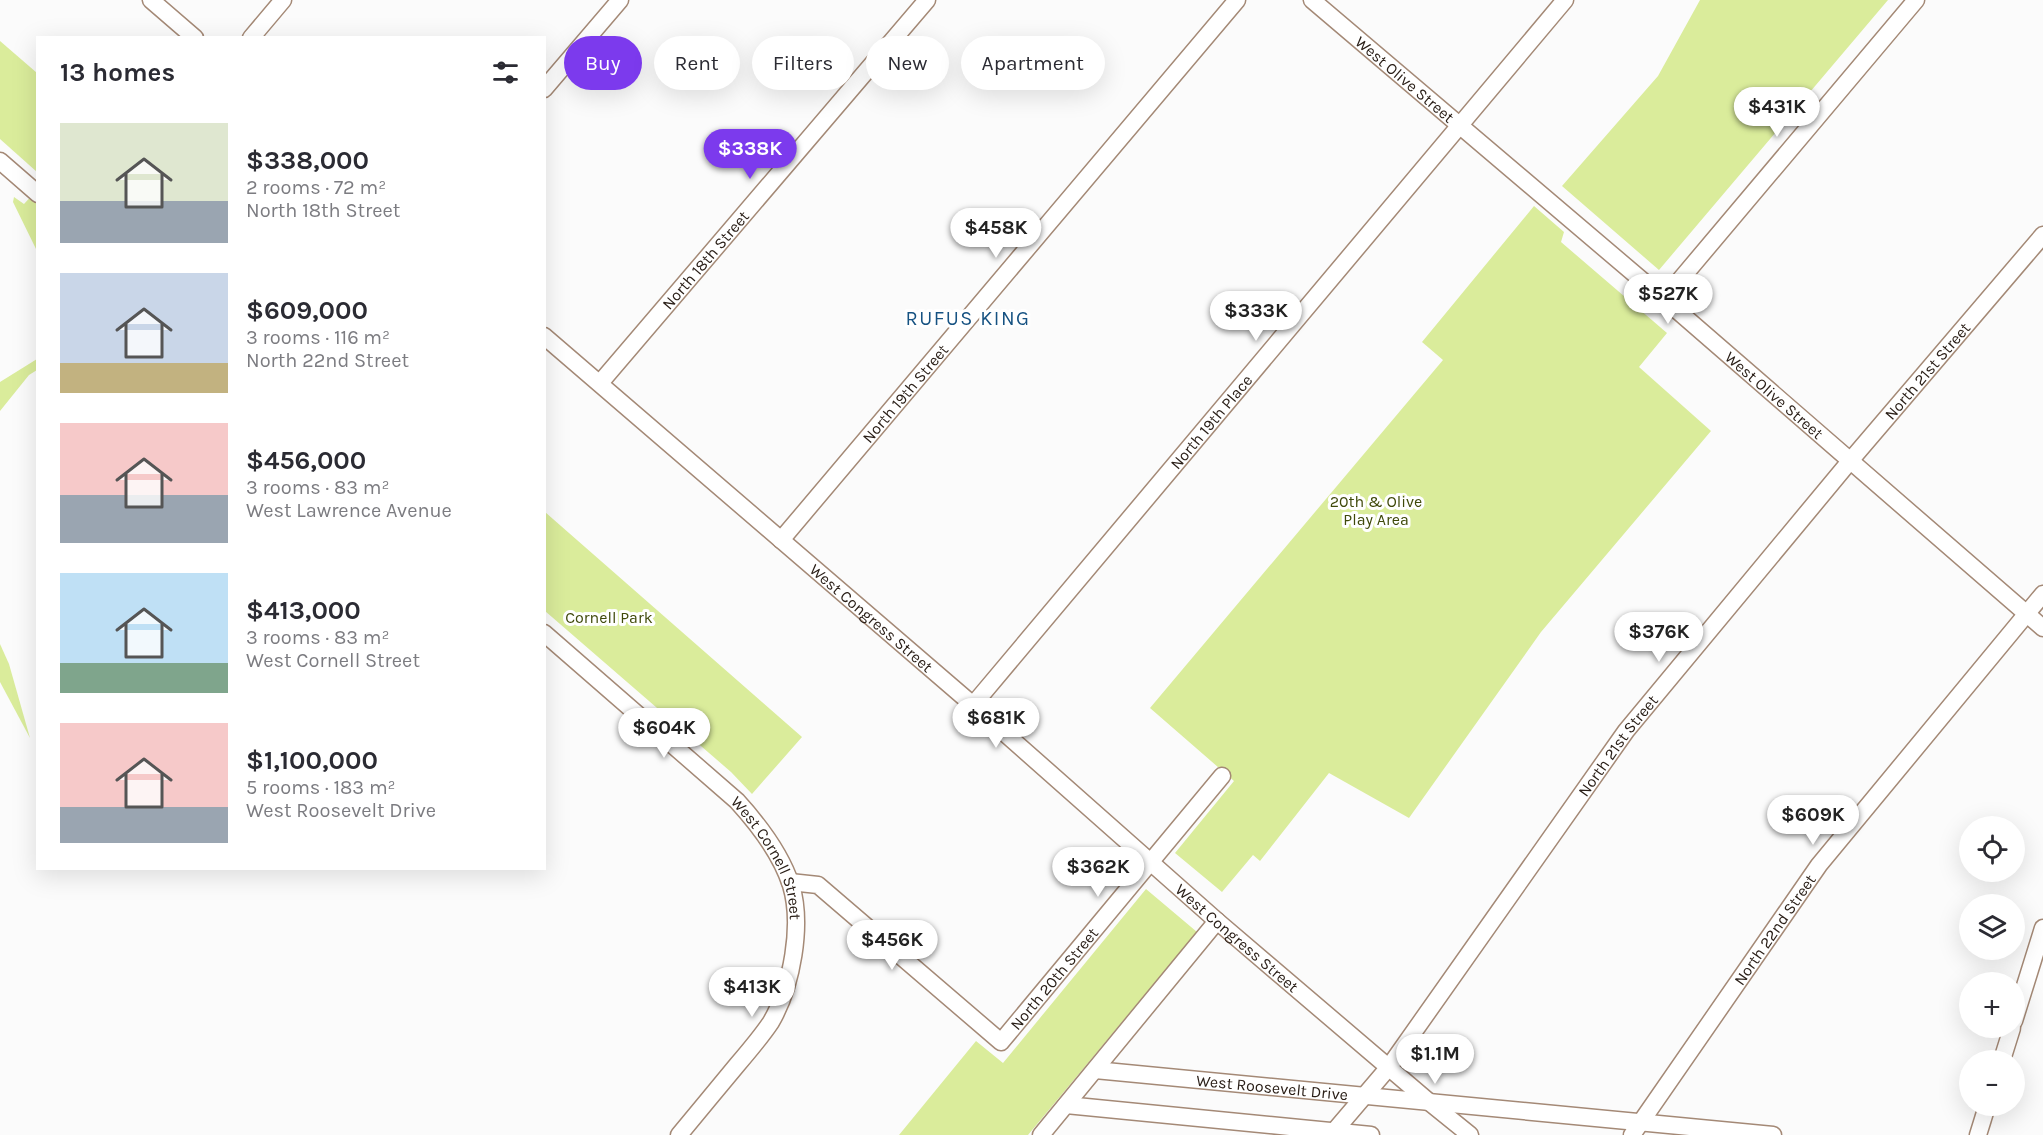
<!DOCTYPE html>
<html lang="en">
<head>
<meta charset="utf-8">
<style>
  :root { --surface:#fff; --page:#f2f2f3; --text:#2b2b33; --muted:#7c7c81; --accent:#7c3aed }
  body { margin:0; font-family:Karla,sans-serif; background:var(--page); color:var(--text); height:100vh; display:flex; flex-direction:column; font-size:22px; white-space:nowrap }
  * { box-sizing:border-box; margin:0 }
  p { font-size:20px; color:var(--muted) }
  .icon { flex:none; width:33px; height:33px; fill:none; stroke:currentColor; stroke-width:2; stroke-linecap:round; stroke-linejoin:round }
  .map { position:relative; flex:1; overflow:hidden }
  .details { position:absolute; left:36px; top:36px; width:510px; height:834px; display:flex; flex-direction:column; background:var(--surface); border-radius:0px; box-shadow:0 6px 24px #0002 }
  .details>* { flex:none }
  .hud { position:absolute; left:564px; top:36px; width:570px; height:54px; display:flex; gap:12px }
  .fabs { position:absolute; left:1959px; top:816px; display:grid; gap:12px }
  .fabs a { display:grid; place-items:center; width:66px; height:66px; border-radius:50%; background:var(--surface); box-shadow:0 6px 24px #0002; font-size:30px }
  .price { position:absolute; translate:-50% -51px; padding:0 14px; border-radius:21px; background:#fff; color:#222; font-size:20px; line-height:39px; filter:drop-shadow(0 2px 3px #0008) }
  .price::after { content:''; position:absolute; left:50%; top:36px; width:18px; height:14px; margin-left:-9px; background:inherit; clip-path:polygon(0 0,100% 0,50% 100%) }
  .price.current { background:var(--accent); color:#fff }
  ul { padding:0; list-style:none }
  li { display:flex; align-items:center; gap:18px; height:150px; padding:0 24px }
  li span { display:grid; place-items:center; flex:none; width:168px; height:120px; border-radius:0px; color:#555 }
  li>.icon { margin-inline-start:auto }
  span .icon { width:72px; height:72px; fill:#fffc; stroke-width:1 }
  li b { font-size:26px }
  h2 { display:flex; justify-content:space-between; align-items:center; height:72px; padding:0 24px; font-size:26px }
  .tag { padding:0 21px; border-radius:27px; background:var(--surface); box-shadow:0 6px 24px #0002; font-size:21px; line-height:54px }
  .tag.current { background:var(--accent); color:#fff }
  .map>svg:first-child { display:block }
  .green { fill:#daec9b }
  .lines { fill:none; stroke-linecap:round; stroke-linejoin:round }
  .minor-casing { stroke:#a48976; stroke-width:19 }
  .minor { stroke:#fff; stroke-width:16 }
  .labels { text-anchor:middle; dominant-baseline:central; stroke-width:6; stroke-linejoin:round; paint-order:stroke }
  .street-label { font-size:16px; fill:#2b2019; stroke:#fff }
  .park-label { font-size:16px; fill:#3f490a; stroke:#fff }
  .quarter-label { font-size:20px; letter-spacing:1.5px; fill:#165282; stroke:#fff }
</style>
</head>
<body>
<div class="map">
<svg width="2043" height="1135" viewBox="0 0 2043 1135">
  <rect width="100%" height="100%" fill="#fbfbfb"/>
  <g class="green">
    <polygon points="1700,0 1888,0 1659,270 1562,186 1658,76"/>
    <polygon points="0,41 37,73 37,172 0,139"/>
    <polygon points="37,190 37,251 13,202 14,197 24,204"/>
    <polygon points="1534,206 1564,232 1561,242 1667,333 1639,367 1711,431 1541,632 1409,818 1329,773 1260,861 1253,855 1222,892 1175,853 1234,781 1150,708 1443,360 1422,342"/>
    <polygon points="37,359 37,370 29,375 0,411 0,382"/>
    <polygon points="545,512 802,737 752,794 731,772 545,611"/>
    <polygon points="0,644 9,664 30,738 0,682"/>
    <polygon points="1146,889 1197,932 1028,1135 899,1135 976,1041 1003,1063"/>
  </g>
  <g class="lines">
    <g class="minor-casing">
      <g id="minor">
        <polyline points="151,0 195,38"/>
        <path id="s1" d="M 1312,0 L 1664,299 L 2043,628"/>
        <polyline points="251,38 283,0"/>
        <polyline points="544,89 620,0"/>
        <polyline points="0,161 38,194"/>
        <polyline points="1664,299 1916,0"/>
        <path id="s2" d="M 544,336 L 973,705 L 1217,921 L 1428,1101 L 1470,1135"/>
        <path id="s3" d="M 600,383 L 927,0"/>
        <path id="s4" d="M 781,540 L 1237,0"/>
        <path id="s5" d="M 544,633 L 737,801 C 758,824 781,854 791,885 C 803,925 792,986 771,1022 C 761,1037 749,1051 737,1065 C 718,1088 698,1112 679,1135"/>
        <path id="s6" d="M 973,705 L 1565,0"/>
        <path id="s7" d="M 790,882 L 818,885 L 1001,1042 L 1222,776"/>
        <polyline points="2014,1021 2043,928"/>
        <polyline points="2002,1060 2012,1028"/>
        <path id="s8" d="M 1095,1070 L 1773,1135"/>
        <polyline points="1066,1105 1371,1135"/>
        <polyline points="1041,1135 1217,921"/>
        <path id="s9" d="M 1331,1135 L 1389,1067 L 1626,731 L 1850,461 L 2043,235"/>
        <path id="s10" d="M 1632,1135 L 1819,865 L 2043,594"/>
        <polyline points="1978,1135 1987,1106"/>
      </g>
    </g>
    <use href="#minor" class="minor"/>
  </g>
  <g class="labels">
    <g class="street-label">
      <text stroke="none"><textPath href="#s1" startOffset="122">West Olive Street</textPath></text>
      <text stroke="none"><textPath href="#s3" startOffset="162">North 18th Street</textPath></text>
      <text stroke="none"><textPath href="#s9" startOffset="970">North 21st Street</textPath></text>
      <text stroke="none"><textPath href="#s4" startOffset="192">North 19th Street</textPath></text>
      <text stroke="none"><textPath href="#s1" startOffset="608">West Olive Street</textPath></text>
      <text stroke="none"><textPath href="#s6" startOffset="370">North 19th Place</textPath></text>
      <text stroke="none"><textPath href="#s2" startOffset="432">West Congress Street</textPath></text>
      <text stroke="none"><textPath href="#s9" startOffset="484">North 21st Street</textPath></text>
      <text stroke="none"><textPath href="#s5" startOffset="322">West Cornell Street</textPath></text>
      <text stroke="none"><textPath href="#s10" startOffset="250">North 22nd Street</textPath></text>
      <text stroke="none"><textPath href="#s2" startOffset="918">West Congress Street</textPath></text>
      <text stroke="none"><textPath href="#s7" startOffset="352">North 20th Street</textPath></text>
      <text stroke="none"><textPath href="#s8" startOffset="178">West Roosevelt Drive</textPath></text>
    </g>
    <g class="park-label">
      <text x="1376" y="501">20th &amp; Olive<tspan x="1376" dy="18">Play Area</tspan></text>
      <text x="609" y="617">Cornell Park</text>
    </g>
    <g class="quarter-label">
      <text x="968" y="318">RUFUS KING</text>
    </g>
  </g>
</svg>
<div class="fabs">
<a><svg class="icon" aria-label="locate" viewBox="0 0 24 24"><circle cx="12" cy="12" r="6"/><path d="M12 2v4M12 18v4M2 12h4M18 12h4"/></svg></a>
<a><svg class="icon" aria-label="layers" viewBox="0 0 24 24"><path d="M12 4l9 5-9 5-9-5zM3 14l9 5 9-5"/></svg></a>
<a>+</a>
<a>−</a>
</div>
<b class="price" style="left:1777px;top:138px">$431K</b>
<b class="price current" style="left:750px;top:180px">$338K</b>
<b class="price" style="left:996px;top:259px">$458K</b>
<b class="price" style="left:1668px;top:325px">$527K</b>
<b class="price" style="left:1256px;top:342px">$333K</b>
<b class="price" style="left:1659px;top:663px">$376K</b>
<b class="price" style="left:996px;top:749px">$681K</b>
<b class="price" style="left:664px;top:759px">$604K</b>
<b class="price" style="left:1813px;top:846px">$609K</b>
<b class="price" style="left:1098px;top:898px">$362K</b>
<b class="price" style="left:892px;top:971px">$456K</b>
<b class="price" style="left:752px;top:1018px">$413K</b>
<b class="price" style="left:1435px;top:1085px">$1.1M</b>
<div class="hud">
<a class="tag current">Buy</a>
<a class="tag">Rent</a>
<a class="tag">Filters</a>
<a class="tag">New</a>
<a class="tag">Apartment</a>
</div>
<section class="details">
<h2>13 homes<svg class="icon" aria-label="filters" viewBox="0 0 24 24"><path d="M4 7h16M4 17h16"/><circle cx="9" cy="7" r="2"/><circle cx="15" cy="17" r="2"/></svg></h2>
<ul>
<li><span style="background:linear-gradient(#dfe7d0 65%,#9aa5b1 0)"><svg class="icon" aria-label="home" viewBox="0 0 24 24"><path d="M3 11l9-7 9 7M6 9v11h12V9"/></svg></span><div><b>$338,000</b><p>2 rooms · 72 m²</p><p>North 18th Street</p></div></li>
<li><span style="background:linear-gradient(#c9d6e8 75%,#c2b280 0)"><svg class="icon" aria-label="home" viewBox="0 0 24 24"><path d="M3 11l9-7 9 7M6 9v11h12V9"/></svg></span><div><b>$609,000</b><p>3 rooms · 116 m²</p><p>North 22nd Street</p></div></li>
<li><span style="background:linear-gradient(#f6c9c9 60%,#9aa5b1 0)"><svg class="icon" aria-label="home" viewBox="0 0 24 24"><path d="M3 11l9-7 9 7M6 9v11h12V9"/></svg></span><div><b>$456,000</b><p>3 rooms · 83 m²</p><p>West Lawrence Avenue</p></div></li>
<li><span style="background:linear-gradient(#bfe0f5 75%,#7fa58c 0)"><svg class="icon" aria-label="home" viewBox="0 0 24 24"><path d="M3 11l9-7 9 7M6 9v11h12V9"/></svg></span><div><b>$413,000</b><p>3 rooms · 83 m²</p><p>West Cornell Street</p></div></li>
<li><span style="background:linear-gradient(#f6c9c9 70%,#9aa5b1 0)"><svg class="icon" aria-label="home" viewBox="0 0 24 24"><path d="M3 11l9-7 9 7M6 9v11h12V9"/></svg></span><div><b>$1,100,000</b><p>5 rooms · 183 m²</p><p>West Roosevelt Drive</p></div></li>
</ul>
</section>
</div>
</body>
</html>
